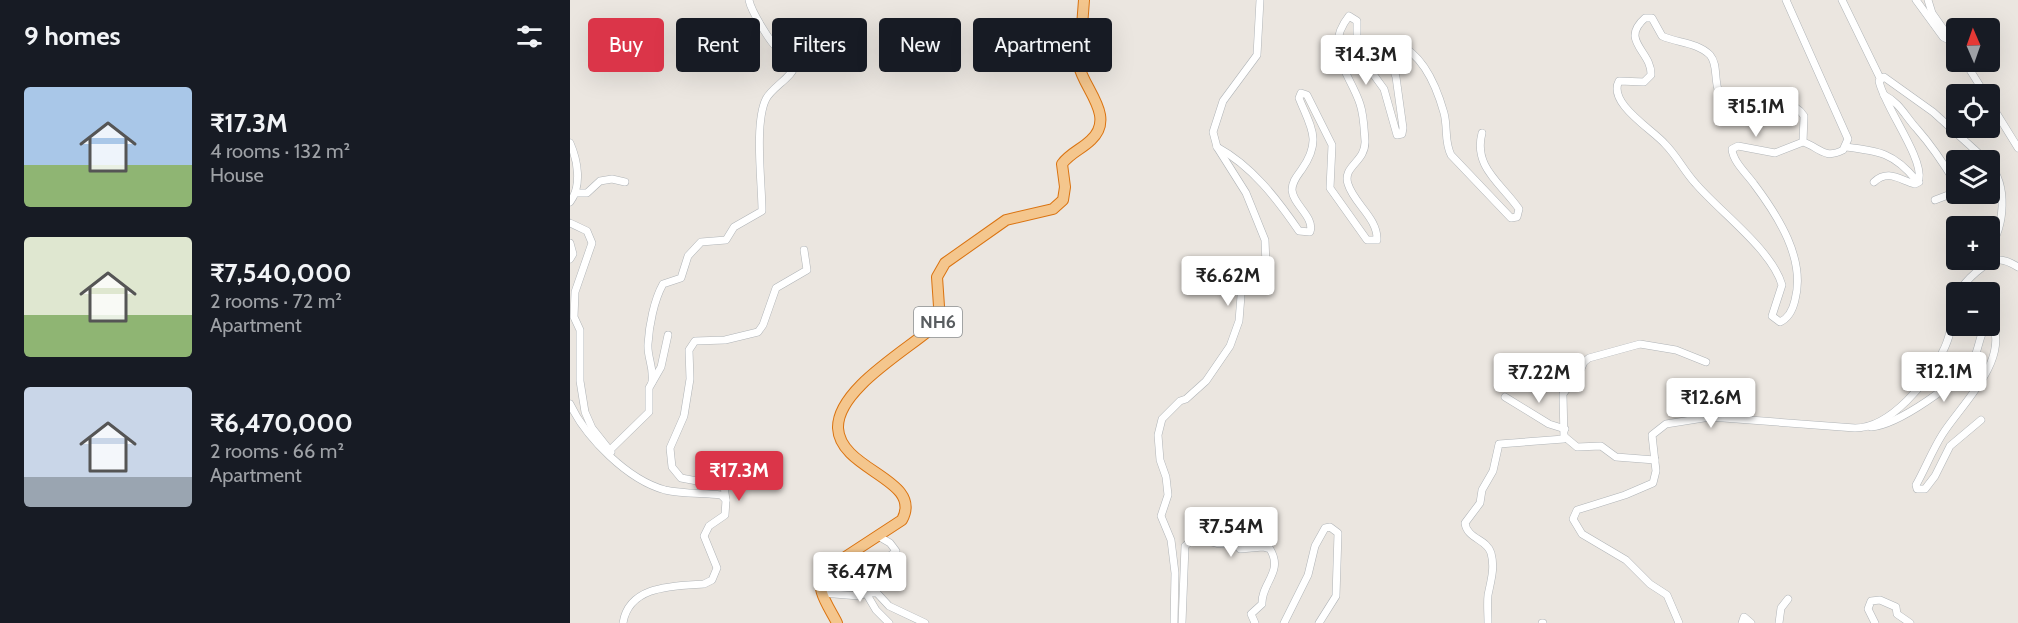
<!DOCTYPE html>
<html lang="en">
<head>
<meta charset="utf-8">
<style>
  :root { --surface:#171b24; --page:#20242c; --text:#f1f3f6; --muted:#9ea1a6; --accent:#db3549 }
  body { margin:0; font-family:Cabin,sans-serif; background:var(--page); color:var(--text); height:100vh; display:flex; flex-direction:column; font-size:22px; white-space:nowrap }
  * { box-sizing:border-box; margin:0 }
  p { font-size:20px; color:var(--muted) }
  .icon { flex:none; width:33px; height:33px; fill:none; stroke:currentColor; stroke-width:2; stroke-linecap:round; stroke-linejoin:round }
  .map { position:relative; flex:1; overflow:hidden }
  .sheet { display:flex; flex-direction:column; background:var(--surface); width:570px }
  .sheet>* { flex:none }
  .top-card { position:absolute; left:18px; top:18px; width:570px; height:54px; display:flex; gap:12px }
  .needle { width:39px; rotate:358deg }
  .tools { position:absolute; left:1376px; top:18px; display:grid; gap:12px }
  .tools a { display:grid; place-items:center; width:54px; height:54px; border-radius:6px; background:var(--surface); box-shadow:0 6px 24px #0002; font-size:30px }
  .price { position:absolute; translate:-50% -51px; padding:0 14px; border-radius:6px; background:#fff; color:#222; font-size:20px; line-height:39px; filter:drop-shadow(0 2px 3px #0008) }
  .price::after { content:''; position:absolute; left:50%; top:36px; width:18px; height:14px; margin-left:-9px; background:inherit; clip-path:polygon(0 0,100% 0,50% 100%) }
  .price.active { background:var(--accent); color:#fff }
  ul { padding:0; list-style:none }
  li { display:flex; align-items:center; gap:18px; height:150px; padding:0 24px }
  li span { display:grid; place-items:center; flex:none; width:168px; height:120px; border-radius:6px; color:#555 }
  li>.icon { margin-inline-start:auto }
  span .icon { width:72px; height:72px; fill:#fffc; stroke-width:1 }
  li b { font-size:26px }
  h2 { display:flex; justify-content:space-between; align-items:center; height:72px; padding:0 24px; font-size:26px }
  .chip { padding:0 21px; border-radius:6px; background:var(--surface); box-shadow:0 6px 24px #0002; font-size:21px; line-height:54px }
  .chip.active { background:var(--accent); color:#fff }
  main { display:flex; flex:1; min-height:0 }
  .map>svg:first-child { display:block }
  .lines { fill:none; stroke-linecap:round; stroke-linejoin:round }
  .minor-casing { stroke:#b0b4b7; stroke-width:8 }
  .highway-casing { stroke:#da7310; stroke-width:12 }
  .minor { stroke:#fff; stroke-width:7 }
  .highway { stroke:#f4c68d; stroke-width:10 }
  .labels { text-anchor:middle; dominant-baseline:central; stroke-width:5; stroke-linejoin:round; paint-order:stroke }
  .shield { fill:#fff; stroke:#8b8e90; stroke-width:1.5 }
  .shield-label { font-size:18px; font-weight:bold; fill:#595d60 }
</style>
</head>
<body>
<main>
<section class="sheet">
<h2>9 homes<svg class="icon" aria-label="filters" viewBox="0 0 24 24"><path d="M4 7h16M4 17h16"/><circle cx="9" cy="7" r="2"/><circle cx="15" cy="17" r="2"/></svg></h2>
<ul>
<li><span style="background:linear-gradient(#a9c7e8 65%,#8fb573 0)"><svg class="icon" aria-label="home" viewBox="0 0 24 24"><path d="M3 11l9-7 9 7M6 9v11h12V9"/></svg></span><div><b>₹17.3M</b><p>4 rooms · 132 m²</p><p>House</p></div></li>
<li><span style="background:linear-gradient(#dfe7d0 65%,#8fb573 0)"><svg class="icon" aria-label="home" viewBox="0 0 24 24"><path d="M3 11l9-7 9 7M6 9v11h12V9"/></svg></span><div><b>₹7,540,000</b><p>2 rooms · 72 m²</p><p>Apartment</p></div></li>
<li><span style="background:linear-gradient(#c9d6e8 75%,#9aa5b1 0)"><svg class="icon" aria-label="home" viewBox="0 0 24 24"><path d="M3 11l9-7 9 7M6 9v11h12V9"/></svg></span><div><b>₹6,470,000</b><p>2 rooms · 66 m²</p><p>Apartment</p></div></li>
</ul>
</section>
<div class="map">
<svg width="1448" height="623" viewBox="0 0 1448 623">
  <rect width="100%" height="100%" fill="#ebe6e0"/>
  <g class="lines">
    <g class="minor-casing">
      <g id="minor">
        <path d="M 1216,0 L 1278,139 L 1273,150 C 1254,160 1249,147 1233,142 L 1205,153 L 1168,146 L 1162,149 C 1163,162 1177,174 1184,184 C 1208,216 1236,259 1225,300 C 1223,309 1219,318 1210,322 L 1202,316 L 1212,285 C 1202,250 1150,212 1126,184 C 1114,171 1107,156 1095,144 C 1083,130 1037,103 1049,81 L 1074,82 L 1081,75 C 1082,51 1049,41 1075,18 L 1082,18 L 1092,36 C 1107,43 1127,42 1140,55 C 1152,69 1137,94 1164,108 C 1187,119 1215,88 1234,116 L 1233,142"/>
        <polyline points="1272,0 1310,78"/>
        <polyline points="1346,0 1373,37 1383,42"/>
        <polyline points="1358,0 1362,13 1386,47"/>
        <polyline points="1395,62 1415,94"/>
        <path d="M 1314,95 C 1330,103 1335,116 1347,129 C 1362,146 1374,164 1386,184"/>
        <polyline points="1419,101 1448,148"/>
        <path d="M 0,143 C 8,161 12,186 0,202"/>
        <path d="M 647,147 C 682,166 707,199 729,231 L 740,232 C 745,217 723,205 722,190 C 722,181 728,175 732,169 C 752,140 741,128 729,98 L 731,93 L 737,95 L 762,145 L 760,188 L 797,240 L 807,240 C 808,218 784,204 778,184 C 772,166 796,162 795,141 C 794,129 794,116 790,104 C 780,73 752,50 779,16 L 787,21 L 787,52 L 814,89 L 827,135 L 832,134 L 833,128 L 826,77 L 817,51 L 821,45 L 827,44 C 853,54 867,88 874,113 C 878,128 874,141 881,155 L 941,218 L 947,217 L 949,209 C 931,183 903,167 912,133"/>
        <path d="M 1276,147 C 1309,151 1324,153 1346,180 L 1349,179 C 1353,157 1314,106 1309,81 L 1314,77 L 1363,112 L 1416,160"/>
        <path d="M 1419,164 C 1438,185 1435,226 1419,248"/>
        <path d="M 1304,182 C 1318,169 1330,180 1345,184 L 1349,182"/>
        <polyline points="7,193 17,193 30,181 42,179 55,182"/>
        <polyline points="1365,200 1386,192"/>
        <polyline points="0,223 17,231 22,243 5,292 4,317 10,330 10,381 15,412 22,428 41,452"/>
        <polyline points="0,243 3,254 0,259"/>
        <path d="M 1389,292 C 1395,281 1416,260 1430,260 C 1436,260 1443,264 1448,267"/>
        <path d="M 82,382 C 84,366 77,358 78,344 C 79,326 84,300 93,284 L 111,278 L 118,256 L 131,242 L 156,240 L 164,227 L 192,211 C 192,184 184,123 196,99 C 202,87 223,77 225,65 C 222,55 215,55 208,49 C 200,42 181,11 179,0"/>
        <polyline points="935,397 979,424 995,429"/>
        <path d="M 0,404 C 16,438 58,480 95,490 C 113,494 132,493 151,495 L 156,500 L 155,515 L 139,526 L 134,536 L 147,568 L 142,580 L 134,584 C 104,586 59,585 53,623"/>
        <path d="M 1411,420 L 1380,446 L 1365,476 L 1355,489 L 1347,489 L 1346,485 C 1355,469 1362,451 1372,435 C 1389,407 1438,363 1423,325 L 1419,325"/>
        <path d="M 1301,427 C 1328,425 1388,383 1403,360 C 1409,350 1409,335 1416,326"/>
        <polyline points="995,437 1007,447 1031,446 1046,457 1085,460"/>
        <polyline points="40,450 79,412 79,388 91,367 98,335"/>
        <polyline points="156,500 154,486 111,478 102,467 100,448 114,416 120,379 119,350 125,341 155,340 188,332 193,325 206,288 237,270 234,250"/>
        <path d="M 308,536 L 320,543 L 326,551 C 313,564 287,564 296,593 L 307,593 L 319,606 L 355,623"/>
        <polyline points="252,593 289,596 296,593 306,610 319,623"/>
        <polyline points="604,623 605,573 601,540 591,516 598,495 596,477 590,460 588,435 592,419 610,401 616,399 636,381 660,346 669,321 672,283 696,265 695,240 676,193 647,147 643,132 653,101 687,55 690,0"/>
        <path d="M 612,623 L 615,546 C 629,532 640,545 654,544 C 658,544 660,541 663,541 L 670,549 L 693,547 L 700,549 C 714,572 691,583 692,604 L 681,614 L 685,623"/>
        <polyline points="714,623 738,575 745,546 755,528 760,527 768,533 766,596 749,623"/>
        <path d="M 918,623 C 918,613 917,604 918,595 C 921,580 925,568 921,553 C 917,539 897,539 895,523 L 910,503 L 912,490 L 923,471 L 929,444 L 994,439 L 993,394 L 1009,373 L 1014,362 L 1019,358 L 1070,344 L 1106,350 L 1136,362"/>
        <polyline points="972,623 973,623"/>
        <path d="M 1109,623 L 1097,595 L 1080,584 L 1056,560 L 1012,534 L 1003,519 L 1007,510 L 1055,495 L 1083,483 L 1086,471 L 1082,435 L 1096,424 L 1140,417 L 1285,428 C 1321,428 1358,381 1373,351 C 1381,336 1383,318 1386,302"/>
        <polyline points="1172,623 1174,617 1181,623"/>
        <polyline points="1209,623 1211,608 1218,599"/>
        <polyline points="1305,623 1298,609 1301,601 1310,600 1326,607 1327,614 1340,623"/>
      </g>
    </g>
    <g class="highway-casing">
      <path id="highway" d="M 267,623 C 260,608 243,588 254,571 L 332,520 C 354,479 270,471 268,428 C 267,387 345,346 370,321 L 367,277 L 375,263 L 436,220 L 483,209 L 493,200 L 495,187 L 492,164 C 500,153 512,149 521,140 C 546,117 514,89 509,66 L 514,0"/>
    </g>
    <use href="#minor" class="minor"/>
    <use href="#highway" class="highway"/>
  </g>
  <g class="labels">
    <rect class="shield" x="344" y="307" width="48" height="30" rx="4.5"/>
    <g class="shield-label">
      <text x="368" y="322">NH6</text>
    </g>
  </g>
</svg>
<div class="tools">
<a><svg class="needle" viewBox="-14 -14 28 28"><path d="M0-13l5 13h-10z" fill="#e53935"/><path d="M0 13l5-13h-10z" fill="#9ea1a6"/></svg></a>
<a><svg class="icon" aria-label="locate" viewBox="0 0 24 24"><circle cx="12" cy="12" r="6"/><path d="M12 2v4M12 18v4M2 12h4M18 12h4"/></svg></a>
<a><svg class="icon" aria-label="layers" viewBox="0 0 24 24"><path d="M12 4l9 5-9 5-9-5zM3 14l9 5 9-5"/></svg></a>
<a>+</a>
<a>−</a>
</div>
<b class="price" style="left:796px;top:86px">₹14.3M</b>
<b class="price" style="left:1186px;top:138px">₹15.1M</b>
<b class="price" style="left:658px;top:307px">₹6.62M</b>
<b class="price" style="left:1374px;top:403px">₹12.1M</b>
<b class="price" style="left:969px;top:404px">₹7.22M</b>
<b class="price" style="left:1141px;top:429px">₹12.6M</b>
<b class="price active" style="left:169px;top:502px">₹17.3M</b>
<b class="price" style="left:661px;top:558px">₹7.54M</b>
<b class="price" style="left:290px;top:603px">₹6.47M</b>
<div class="top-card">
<a class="chip active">Buy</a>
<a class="chip">Rent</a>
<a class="chip">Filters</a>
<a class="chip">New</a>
<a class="chip">Apartment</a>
</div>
</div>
</main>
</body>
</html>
